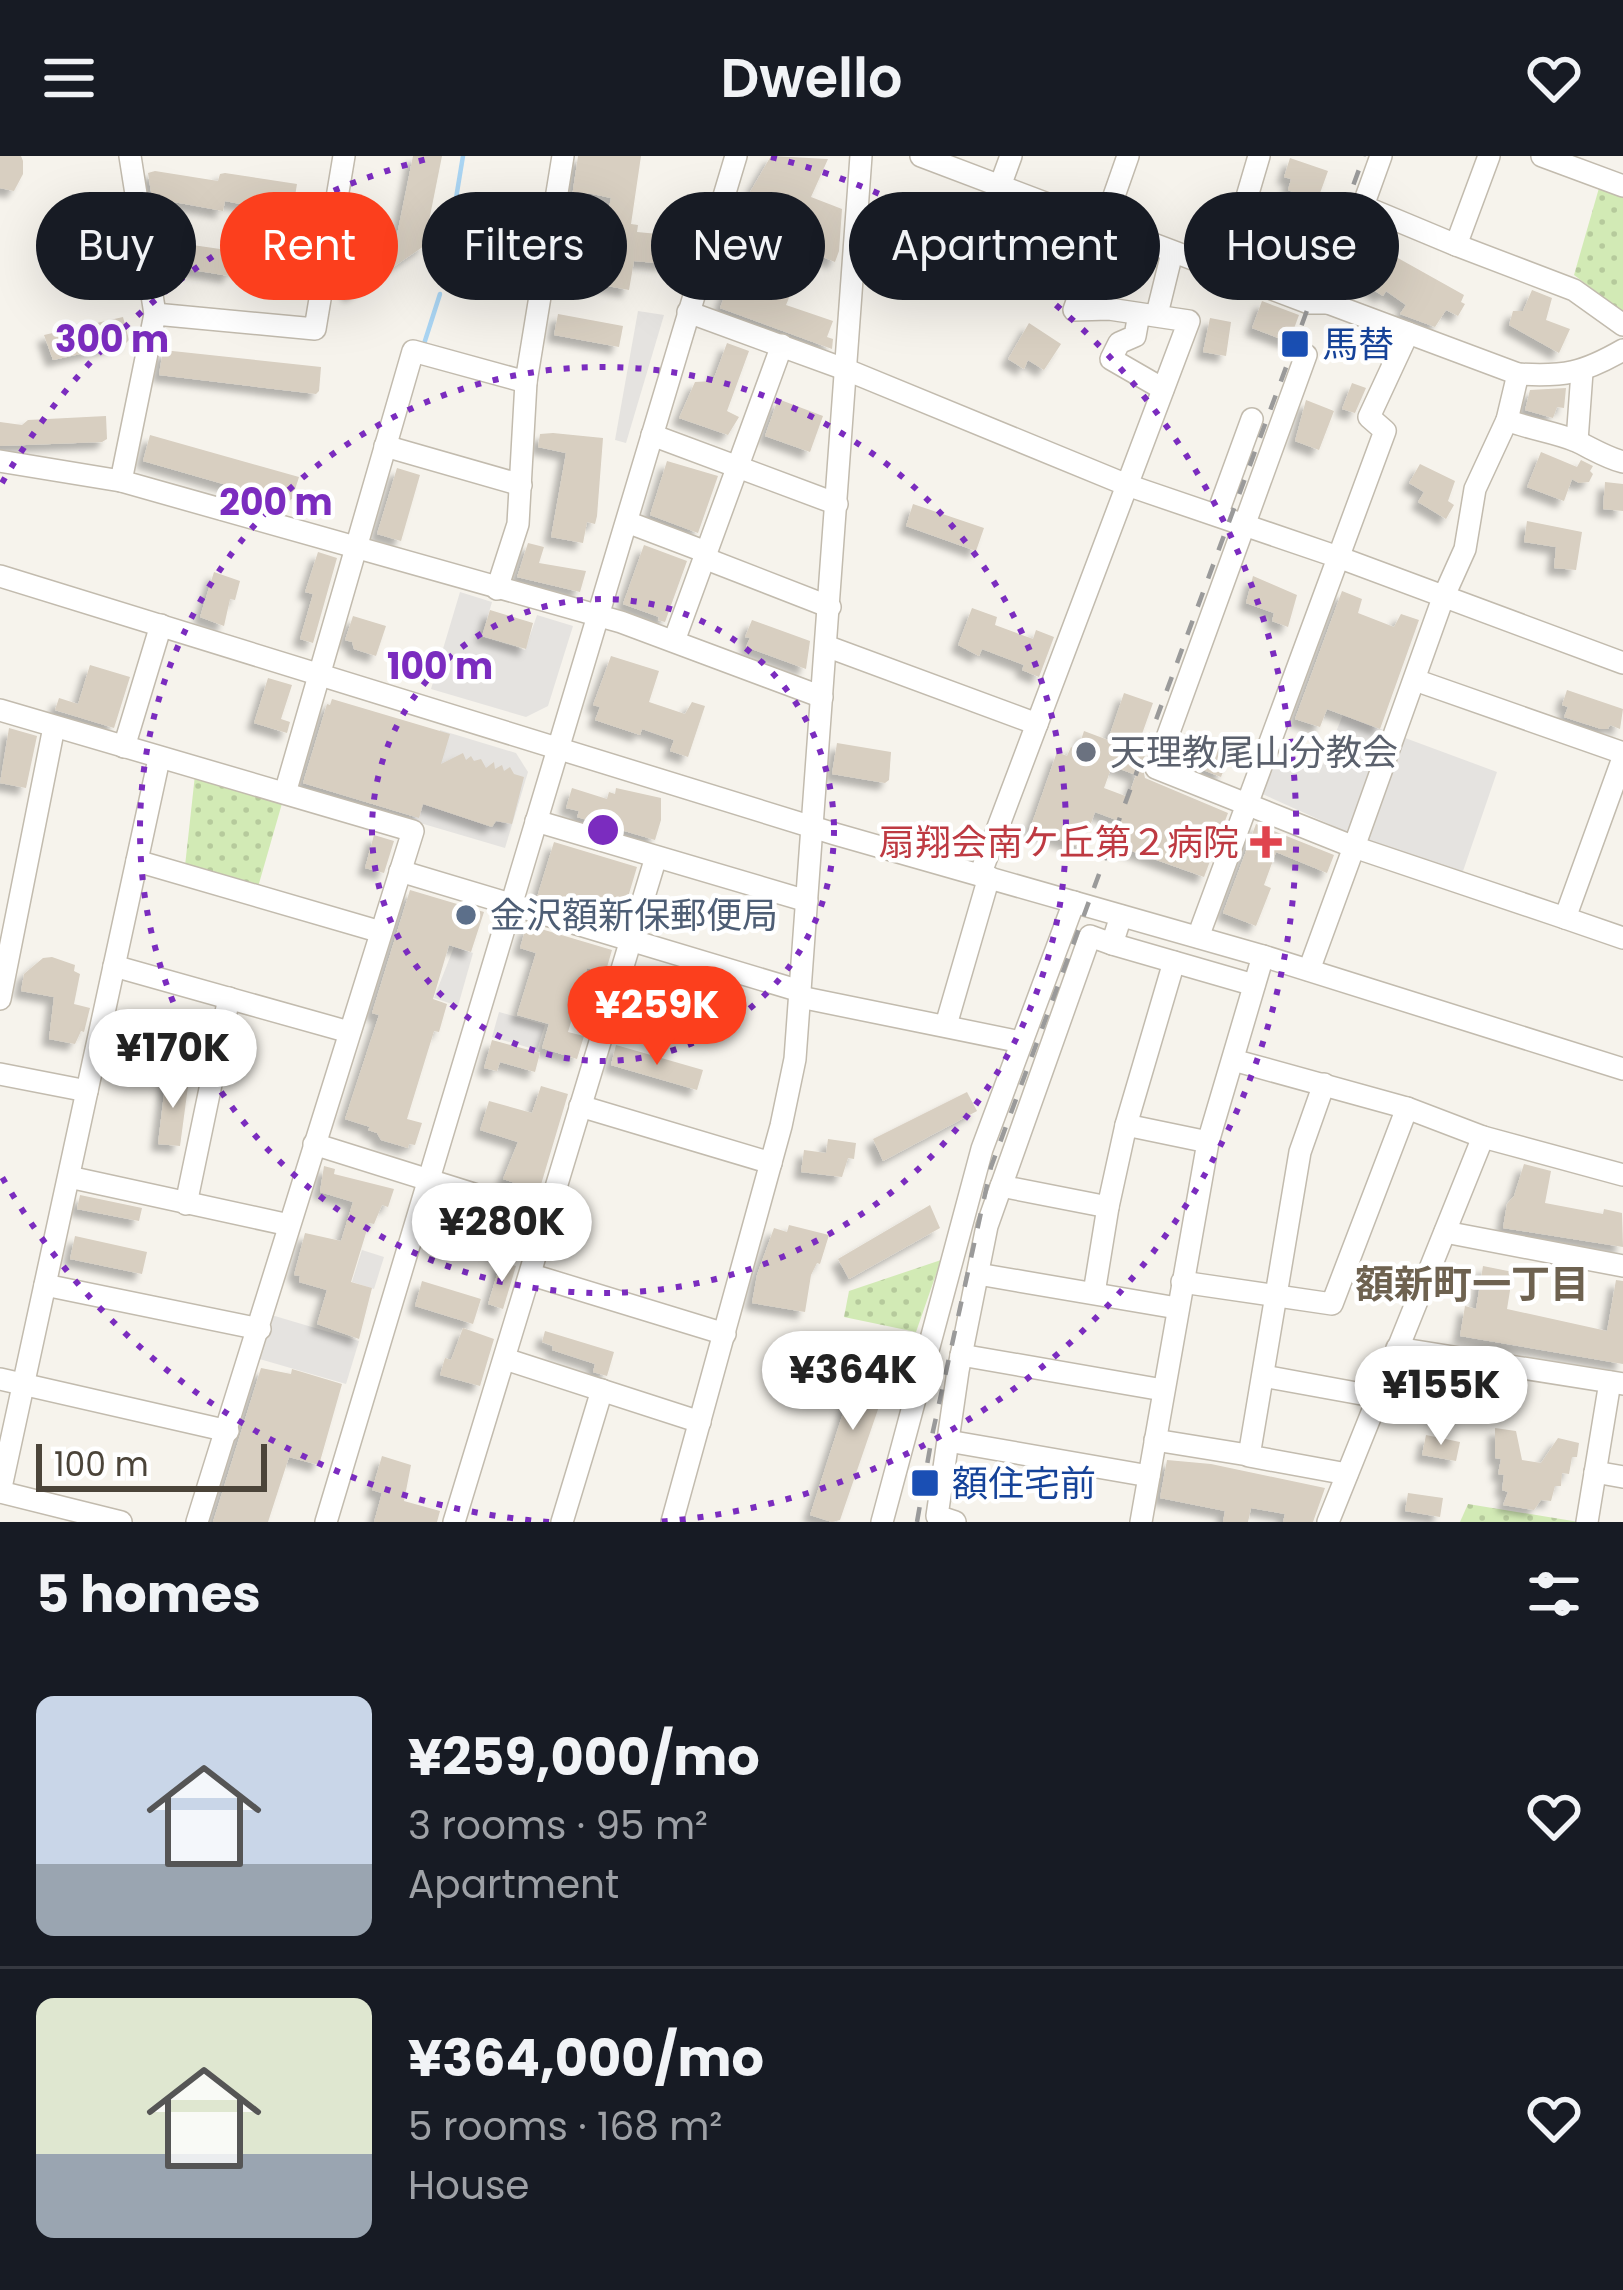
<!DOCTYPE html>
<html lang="en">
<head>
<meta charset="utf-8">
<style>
  :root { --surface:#171b24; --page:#242831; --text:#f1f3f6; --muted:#9ea1a6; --line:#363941; --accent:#fc3f1d }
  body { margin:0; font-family:Poppins,"Noto Sans JP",sans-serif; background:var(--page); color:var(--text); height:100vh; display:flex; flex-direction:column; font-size:45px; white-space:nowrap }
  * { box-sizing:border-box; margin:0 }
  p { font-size:39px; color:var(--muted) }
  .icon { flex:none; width:66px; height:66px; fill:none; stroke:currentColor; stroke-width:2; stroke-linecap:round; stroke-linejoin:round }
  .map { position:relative; height:1366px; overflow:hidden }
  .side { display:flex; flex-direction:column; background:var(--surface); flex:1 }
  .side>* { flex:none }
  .banner { position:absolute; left:36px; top:36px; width:1551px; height:108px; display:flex; gap:24px }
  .scale { position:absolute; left:36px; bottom:30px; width:231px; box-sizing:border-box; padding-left:12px; border:6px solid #4b4439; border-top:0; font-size:33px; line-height:42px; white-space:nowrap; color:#4b4439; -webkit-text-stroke:9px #fff; paint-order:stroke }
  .price { position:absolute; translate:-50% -102px; padding:0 27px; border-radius:42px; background:#fff; color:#222; font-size:39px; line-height:78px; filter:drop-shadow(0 3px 6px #0008) }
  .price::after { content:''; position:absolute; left:50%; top:72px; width:36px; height:27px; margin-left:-18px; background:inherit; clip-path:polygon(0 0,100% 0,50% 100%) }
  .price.current { background:var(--accent); color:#fff }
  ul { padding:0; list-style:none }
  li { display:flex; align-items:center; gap:36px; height:300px; padding:0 36px }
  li+li { border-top:3px solid var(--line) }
  li span { display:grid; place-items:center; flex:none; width:336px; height:240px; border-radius:18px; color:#555 }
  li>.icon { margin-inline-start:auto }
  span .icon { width:144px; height:144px; fill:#fffc; stroke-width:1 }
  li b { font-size:51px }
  h2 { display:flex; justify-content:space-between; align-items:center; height:144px; padding:0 36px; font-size:51px }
  .tag { padding:0 42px; border-radius:54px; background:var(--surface); box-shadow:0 12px 48px #0002; font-size:42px; line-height:108px }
  .tag.current { background:var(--accent); color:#fff }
  header { display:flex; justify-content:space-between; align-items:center; height:156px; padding:0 36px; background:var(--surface); font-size:54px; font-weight:600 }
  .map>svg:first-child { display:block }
  .grass { fill:url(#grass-dots) }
  .parking { fill:#e5e3e0 }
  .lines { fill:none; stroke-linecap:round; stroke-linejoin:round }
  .stream { stroke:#a9d4f2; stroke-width:4.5 }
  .building { fill:#d8cfc1; fill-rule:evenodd; filter:url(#shadow) }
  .minor-casing { stroke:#c2bbae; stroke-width:24 }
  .minor { stroke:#fff; stroke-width:21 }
  .rail { stroke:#9a9a9a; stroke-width:4.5; stroke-dasharray:15 15; stroke-linecap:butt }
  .ring { fill:none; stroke:#7b2cbf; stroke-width:6; stroke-dasharray:6 12 }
  .transit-dot { fill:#1a4fb4; stroke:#fff; stroke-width:4.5 }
  .worship-dot { fill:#6b7280; stroke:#fff; stroke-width:4.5 }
  .health-dot { fill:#e0444e; stroke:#fff; stroke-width:4.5 }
  .service-dot { fill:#5c6f8a; stroke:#fff; stroke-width:4.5 }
  .labels { text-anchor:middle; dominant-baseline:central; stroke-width:9; stroke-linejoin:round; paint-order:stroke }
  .transit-label { font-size:36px; fill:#164399; stroke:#fff; text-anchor:start }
  .worship-label { font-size:36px; fill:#5b616d; stroke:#fff; text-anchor:start }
  .health-label { font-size:36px; fill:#be3a42; stroke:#fff; text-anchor:end }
  .service-label { font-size:36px; fill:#4e5e75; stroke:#fff; text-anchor:start }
  .neighbourhood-label { font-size:39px; font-weight:bold; fill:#6e6250; stroke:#fff }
  .centre { fill:#7b2cbf; stroke:#fff; stroke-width:6 }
  .ring-label { font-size:36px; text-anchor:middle; font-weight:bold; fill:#7b2cbf; stroke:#fff; stroke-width:9; stroke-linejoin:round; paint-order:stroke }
</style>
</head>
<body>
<header><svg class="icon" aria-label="menu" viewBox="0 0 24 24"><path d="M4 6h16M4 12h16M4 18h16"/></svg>Dwello<svg class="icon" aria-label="heart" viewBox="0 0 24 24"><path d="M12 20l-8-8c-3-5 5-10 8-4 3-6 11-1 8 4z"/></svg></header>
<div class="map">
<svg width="1623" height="1366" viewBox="0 0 1623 1366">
  <defs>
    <pattern id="grass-dots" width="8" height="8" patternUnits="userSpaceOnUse" patternTransform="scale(3)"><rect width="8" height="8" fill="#d2eab5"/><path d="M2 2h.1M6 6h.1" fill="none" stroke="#b6ca9c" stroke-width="1.8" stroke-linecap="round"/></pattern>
    <filter id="shadow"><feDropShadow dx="-7" dy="7" stdDeviation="3" flood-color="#0004"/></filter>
  </defs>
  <rect width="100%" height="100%" fill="#f6f3ec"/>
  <g class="grass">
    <polygon points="1599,32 1623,41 1623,156 1574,119"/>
    <polygon points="195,619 283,644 258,731 185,710"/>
    <polygon points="941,1104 916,1176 844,1161 849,1135"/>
    <polygon points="1468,1348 1579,1366 1460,1366"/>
  </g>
  <g class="parking">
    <polygon points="638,155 664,159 626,287 615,284"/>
    <polygon points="460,436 492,446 482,481 525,494 537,459 573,470 548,550 526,561 431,533"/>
    <polygon points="1343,559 1497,616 1462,718 1358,681 1258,636 1271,602 1319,617"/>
    <polygon points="440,574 516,597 528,616 505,692 410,664"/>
    <polygon points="454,791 473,797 458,850 434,842"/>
    <polygon points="499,856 545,869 537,894 492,881"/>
    <polygon points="362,1094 384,1101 374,1133 352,1126"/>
    <polygon points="268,1158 359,1185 346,1228 256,1202"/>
  </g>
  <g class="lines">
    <g class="stream">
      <polyline points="446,103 463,0"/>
      <polyline points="423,191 440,138"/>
    </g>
  </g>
  <g class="building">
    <polygon points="0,0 21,0 23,5 23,18 14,35 0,32"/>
    <polygon points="413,0 442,0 424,90 351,140 339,119 397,79"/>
    <polygon points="578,0 641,0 631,68 638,69 637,76 669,79 669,84 673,85 666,108 634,105 629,134 564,122 568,101 598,107 611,42 588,37 587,44 572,41"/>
    <polygon points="771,0 828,3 811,41 842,53 839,95 835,106 808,95 786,149 833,165 827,181 833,183 832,193 720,152 729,128 739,132 774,50 750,36"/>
    <polygon points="1290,2 1328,15 1319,40 1310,36 1308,42 1288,34 1291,23 1284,21"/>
    <polygon points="155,15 218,25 220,18 225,17 297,28 292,58 225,45 223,55 152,42 148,17"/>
    <polygon points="471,41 532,51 528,74 467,64"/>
    <polygon points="158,84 227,94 228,88 234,86 305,97 303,123 234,111 229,120 162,109"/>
    <polygon points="1368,89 1378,95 1380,92 1464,139 1461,146 1465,148 1458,160 1446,154 1435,171 1400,158 1406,149 1386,135 1383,140 1353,121"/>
    <polygon points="1532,134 1552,142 1546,164 1570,173 1559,197 1509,169 1513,155 1523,155"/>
    <polygon points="1262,145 1299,159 1289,186 1252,172"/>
    <polygon points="558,158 623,170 619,191 554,179"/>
    <polygon points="123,161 129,184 125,188 53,204 44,179"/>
    <polygon points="1210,162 1231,166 1226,200 1203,196"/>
    <polygon points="1029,167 1061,188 1044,214 1028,204 1024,213 1008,203"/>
    <polygon points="727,187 749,195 727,255 739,261 728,279 679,262 695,226 713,225"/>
    <polygon points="163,194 321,211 319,235 316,238 159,219"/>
    <polygon points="1352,227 1366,232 1355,257 1342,253"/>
    <polygon points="1566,232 1564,252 1557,251 1553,262 1525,254 1530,234"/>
    <polygon points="778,243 823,260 810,296 765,280"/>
    <polygon points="1306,244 1334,255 1319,294 1295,285"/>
    <polygon points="106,260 107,283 102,286 0,290 0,266 22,269 28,264"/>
    <polygon points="553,277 603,282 597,360 595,368 587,366 583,387 551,381 566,297 538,291 540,278"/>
    <polygon points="150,279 299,321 292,343 286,346 143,305"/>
    <polygon points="1541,296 1577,311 1581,304 1593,310 1590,315 1593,318 1589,326 1579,327 1572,323 1564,345 1527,331"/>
    <polygon points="667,305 718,320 698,377 650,359"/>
    <polygon points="1420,308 1455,325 1448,345 1454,349 1446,363 1418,346 1424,336 1409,327"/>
    <polygon points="397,312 420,319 401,385 377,378"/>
    <polygon points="1605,326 1623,328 1623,355 1603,353"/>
    <polygon points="913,348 984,372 976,395 906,370"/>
    <polygon points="1527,365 1582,376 1576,414 1554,412 1556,391 1524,386"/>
    <polygon points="528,387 544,391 539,407 586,415 580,436 517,421"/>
    <polygon points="644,389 687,405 665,466 658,464 659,461 623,448"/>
    <polygon points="318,396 337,402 313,487 300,483 313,438 305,436"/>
    <polygon points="214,416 240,425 235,444 230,443 224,470 200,461"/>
    <polygon points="1253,420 1297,439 1288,471 1272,465 1274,457 1246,447"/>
    <polygon points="1342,435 1362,443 1358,457 1394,471 1401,458 1419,464 1380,573 1327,553 1320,571 1295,563"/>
    <polygon points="972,452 997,461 995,469 1033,483 1036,474 1054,481 1039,521 1022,514 1024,509 982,493 979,500 958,489"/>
    <polygon points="490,454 533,467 526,493 482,480"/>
    <polygon points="353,460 386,470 376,500 354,493 352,486 345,484"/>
    <polygon points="752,464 810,485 806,513 746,491 750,482 745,481"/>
    <polygon points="611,500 659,515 649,546 685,558 692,546 705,550 688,601 670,595 674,584 642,573 640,579 595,564 600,551 593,549"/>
    <polygon points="90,509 130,521 114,572 55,554 59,542 78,548"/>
    <polygon points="268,522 292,529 281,563 290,566 287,577 254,567"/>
    <polygon points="1567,534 1623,553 1620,573 1610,569 1608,573 1601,573 1564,561 1568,551 1562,549"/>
    <path d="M 1124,537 L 1153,547 L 1142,578 L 1151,582 L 1142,608 L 1145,622 L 1228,657 L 1204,721 L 1112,688 L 1119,665 L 1095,656 L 1082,692 L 1030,673 L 1057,596 L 1067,600 L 1071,591 L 1078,593 L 1084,575 L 1108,584 ZM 1112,610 L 1136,619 L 1128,641 L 1104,632 Z"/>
    <polygon points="332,543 450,578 441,608 463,597 466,604 471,600 474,605 481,603 486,612 494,606 495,613 502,609 504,615 510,611 514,618 524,621 512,668 496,665 492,671 423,648 419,662 303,627 327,548 330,549"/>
    <polygon points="9,572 37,580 26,632 0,627"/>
    <polygon points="1185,577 1231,595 1221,621 1175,603"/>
    <polygon points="837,587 891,596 889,624 885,627 832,618"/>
    <polygon points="572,632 607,643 609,636 615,638 616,632 661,642 661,664 655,684 577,661 579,655 566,652"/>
    <polygon points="1256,668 1334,699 1327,717 1276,696 1264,729 1271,732 1256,770 1223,757"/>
    <polygon points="374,679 394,685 384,717 365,712"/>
    <polygon points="554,686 637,711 622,761 616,759 615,764 537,741"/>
    <polygon points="410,734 484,756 471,796 449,789 433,843 447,848 439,876 434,875 407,963 422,967 415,989 409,988 408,992 381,984 377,977 368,974 370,971 345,963 379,859 372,857"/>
    <polygon points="531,770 612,794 605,818 587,812 568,876 584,880 577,903 542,892 549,868 517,859 536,797 520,792 526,771"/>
    <polygon points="52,801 75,809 74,815 80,818 74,848 90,852 84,876 81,875 75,888 49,883 54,841 21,835 24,818 43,802"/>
    <polygon points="492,884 540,897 535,916 500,906 497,915 484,912"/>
    <polygon points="616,889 703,914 697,934 611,909"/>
    <polygon points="166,921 189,923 180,990 158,988"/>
    <polygon points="541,930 568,938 537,1042 513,1035 515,1027 503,1023 518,986 480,974 489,945 532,957"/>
    <polygon points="967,936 977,955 883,1005 873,983"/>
    <polygon points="828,983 856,987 854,1003 848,1002 842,1021 801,1016 804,994 826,997"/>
    <polygon points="1524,1008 1551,1015 1545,1047 1603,1058 1604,1053 1622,1057 1623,1091 1503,1072 1507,1048 1514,1040"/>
    <polygon points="324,1010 335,1013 334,1018 394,1033 388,1051 382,1049 374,1068 369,1067 351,1126 372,1132 359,1183 317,1168 327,1134 299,1126 300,1120 294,1119 305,1077 341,1085 353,1046 320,1036"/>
    <polygon points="80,1039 142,1052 139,1065 77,1053"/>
    <polygon points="930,1049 940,1072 849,1123 838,1103"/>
    <polygon points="445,1053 513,1073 505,1098 437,1078"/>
    <polygon points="789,1069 829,1079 820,1108 817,1107 811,1119 805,1156 752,1147 757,1119 774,1072 787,1076"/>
    <polygon points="75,1080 147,1096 142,1118 70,1103"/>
    <polygon points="501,1106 516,1110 503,1153 488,1148"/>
    <polygon points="1483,1110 1513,1116 1507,1153 1607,1175 1616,1124 1623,1125 1623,1208 1460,1180 1465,1150 1476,1153"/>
    <polygon points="422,1125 481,1143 473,1168 415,1150"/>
    <polygon points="463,1172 494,1183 480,1230 440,1219 445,1202 451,1204"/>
    <polygon points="545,1175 614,1196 607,1220 593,1216 595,1208 552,1194 553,1190 542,1186"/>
    <polygon points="865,1189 895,1197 896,1201 840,1364 832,1366 810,1359"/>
    <polygon points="261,1212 291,1218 292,1213 342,1228 319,1309 289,1301 268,1366 213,1366"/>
    <polygon points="1448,1223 1483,1230 1479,1250 1444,1243"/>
    <polygon points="1495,1272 1516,1275 1522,1304 1541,1307 1558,1282 1579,1287 1577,1301 1572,1301 1569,1318 1562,1317 1561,1330 1555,1330 1551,1345 1541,1344 1534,1354 1503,1349 1508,1336 1502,1334 1504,1319 1498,1318 1501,1303 1495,1302"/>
    <polygon points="1426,1279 1460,1286 1456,1305 1422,1299"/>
    <polygon points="382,1300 411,1309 404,1345 440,1355 437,1366 374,1366 382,1337 372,1334"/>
    <polygon points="1167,1304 1211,1308 1325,1332 1313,1366 1283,1366 1285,1358 1251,1352 1248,1366 1223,1366 1225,1355 1160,1342"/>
    <polygon points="1408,1337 1443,1342 1440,1361 1405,1355"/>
  </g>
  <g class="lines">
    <g class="minor-casing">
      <g id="minor">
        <polyline points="130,0 155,158 121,325 621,466 822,541"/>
        <polyline points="921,0 1309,147 1328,147 1381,0"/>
        <polyline points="1542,0 1623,30"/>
        <polyline points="1000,30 1011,0"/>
        <polyline points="1360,49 1456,89 1489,0"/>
        <polyline points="1456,89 1574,134 1623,169"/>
        <polyline points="1226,112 1259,0"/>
        <path d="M 1328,147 L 1518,218 C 1564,221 1583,217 1623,194"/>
        <polyline points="688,156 847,214 1127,329 1338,401 1623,507"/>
        <polyline points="155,158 315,173 344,0"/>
        <polyline points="1139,158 1135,180 1119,187 1111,203 1163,233"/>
        <polyline points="1157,158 1172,97"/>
        <polyline points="1306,199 1156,612 1354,691 1443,442 1465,393 1475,333 1507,264 1518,218"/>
        <path d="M 1507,264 C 1529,273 1555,276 1576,285 C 1593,293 1605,301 1623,306"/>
        <polyline points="652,279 837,348"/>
        <polyline points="1577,285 1582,216"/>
        <polyline points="385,290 521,329"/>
        <polyline points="0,305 121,325"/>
        <polyline points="1217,359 1252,263"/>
        <polyline points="627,366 706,396"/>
        <polyline points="704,402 830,451"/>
        <polyline points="0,420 835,678 1263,800 1623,913"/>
        <polyline points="497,433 518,368 526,226"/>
        <polyline points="674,485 782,189"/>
        <polyline points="826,490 1037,568"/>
        <polyline points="1415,524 1623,597"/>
        <polyline points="0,554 413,675 197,1366"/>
        <polyline points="124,591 161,469"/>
        <polyline points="285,637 413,195 526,226 563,0"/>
        <polyline points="536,665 807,745"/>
        <polyline points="137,705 381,776"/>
        <polyline points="400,715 800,835"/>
        <polyline points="980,719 1189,165 1109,153 1074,154 1128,0"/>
        <polyline points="1565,762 1623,782"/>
        <polyline points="1198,781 1385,275 1369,261 1408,177"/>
        <polyline points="1112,788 1254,829"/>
        <polyline points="114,810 349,876"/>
        <polyline points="1309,814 1354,691 1565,762 1623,602"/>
        <polyline points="800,841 1021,886"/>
        <polyline points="0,843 54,571"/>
        <polyline points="946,869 989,721"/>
        <polyline points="1233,904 1407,952 1483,981 1328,1366"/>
        <polyline points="0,918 87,935"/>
        <polyline points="1324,928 1300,996 1249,1300 1347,1318"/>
        <polyline points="580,950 771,1007"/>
        <polyline points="1126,969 1174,806"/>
        <polyline points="1483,981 1623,1019"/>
        <polyline points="314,988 547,1061 454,1366"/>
        <polyline points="69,1021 289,1069"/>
        <polyline points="1001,1030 1108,1051 1126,969 1208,986"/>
        <polyline points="186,1048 229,842"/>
        <polyline points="547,1061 656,701"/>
        <polyline points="1445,1076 1623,1110"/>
        <polyline points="978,1118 1177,1152"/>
        <polyline points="532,1119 725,1178"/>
        <polyline points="1182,1126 1332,1148 1407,952"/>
        <polyline points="45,1129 260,1173"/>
        <polyline points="1094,1137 1108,1051"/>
        <polyline points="1397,1192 1623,1228"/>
        <polyline points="961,1199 1163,1234"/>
        <polyline points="505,1203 700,1266"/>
        <polyline points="1263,1220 1378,1241"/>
        <polyline points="0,1223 228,1275"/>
        <polyline points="1155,1284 1254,1300"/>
        <polyline points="948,1285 1149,1320"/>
        <polyline points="1595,1316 1623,1321"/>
        <polyline points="0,1336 159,603"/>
        <polyline points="0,1336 121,1366"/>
        <polyline points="326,1366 736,0"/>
        <polyline points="562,1366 602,1234"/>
        <polyline points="672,1366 781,970 795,903 861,0"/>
        <polyline points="882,1366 982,993 1074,746"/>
        <polyline points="955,1366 937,1360 958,1215 987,1070 1090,780 1112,788 1121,760"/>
        <polyline points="1141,1366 1208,986 1263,800"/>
        <polyline points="1587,1366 1610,1226"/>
      </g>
    </g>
    <use href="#minor" class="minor"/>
    <polyline class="rail" points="917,1366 933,1275 991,1011 1364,0"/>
  </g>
  <g class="ring">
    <circle cx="603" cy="674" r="231"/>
    <circle cx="603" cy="674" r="463"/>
    <path d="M549 1366A694 694 0 0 1 2 1021M2 327A694 694 0 0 1 435 1M771 1A694 694 0 0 1 657 1366"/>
  </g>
  <g class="transit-dot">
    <rect x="1280" y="173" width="30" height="30" rx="6"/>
    <rect x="910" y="1312" width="30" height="30" rx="6"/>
  </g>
  <circle class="worship-dot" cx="1086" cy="596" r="12"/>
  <path class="health-dot" d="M1260 668h12v12h12v12h-12v12h-12v-12h-12v-12h12z"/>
  <circle class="service-dot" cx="466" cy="759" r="12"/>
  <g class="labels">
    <g class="transit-label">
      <text x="1322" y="188">馬替</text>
      <text x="952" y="1327">額住宅前</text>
    </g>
    <g class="worship-label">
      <text x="1110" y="596">天理教尾山分教会</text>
    </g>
    <g class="health-label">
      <text x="1239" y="686">扇翔会南ケ丘第２病院</text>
    </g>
    <g class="service-label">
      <text x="490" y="759">金沢額新保郵便局</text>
    </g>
    <g class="neighbourhood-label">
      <text x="1472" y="1128">額新町一丁目</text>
    </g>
  </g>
  <circle cx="603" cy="674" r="18" class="centre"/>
  <g class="ring-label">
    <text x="112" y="196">300 m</text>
    <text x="276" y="359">200 m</text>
    <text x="440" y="523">100 m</text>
  </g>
</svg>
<div class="scale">100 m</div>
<b class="price current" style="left:657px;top:912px">¥259K</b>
<b class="price" style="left:173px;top:955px">¥170K</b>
<b class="price" style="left:502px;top:1129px">¥280K</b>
<b class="price" style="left:853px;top:1277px">¥364K</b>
<b class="price" style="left:1441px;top:1292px">¥155K</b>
<div class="banner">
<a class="tag">Buy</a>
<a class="tag current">Rent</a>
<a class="tag">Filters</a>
<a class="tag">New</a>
<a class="tag">Apartment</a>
<a class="tag">House</a>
</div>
</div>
<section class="side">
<h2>5 homes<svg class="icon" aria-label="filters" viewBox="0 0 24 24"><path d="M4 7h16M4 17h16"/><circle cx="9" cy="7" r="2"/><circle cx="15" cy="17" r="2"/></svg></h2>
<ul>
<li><span style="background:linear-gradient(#c9d6e8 70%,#9aa5b1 0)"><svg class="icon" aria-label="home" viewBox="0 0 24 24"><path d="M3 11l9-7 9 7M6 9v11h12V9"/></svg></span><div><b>¥259,000/mo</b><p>3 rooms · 95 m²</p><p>Apartment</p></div><svg class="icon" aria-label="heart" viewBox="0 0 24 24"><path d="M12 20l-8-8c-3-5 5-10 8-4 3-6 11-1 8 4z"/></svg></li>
<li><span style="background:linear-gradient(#dfe7d0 65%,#9aa5b1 0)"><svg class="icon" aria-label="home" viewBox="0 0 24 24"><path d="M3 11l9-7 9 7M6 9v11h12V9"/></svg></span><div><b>¥364,000/mo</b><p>5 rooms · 168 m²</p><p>House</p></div><svg class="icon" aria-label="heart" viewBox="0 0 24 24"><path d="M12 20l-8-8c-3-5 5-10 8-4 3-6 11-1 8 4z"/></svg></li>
</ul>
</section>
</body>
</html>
